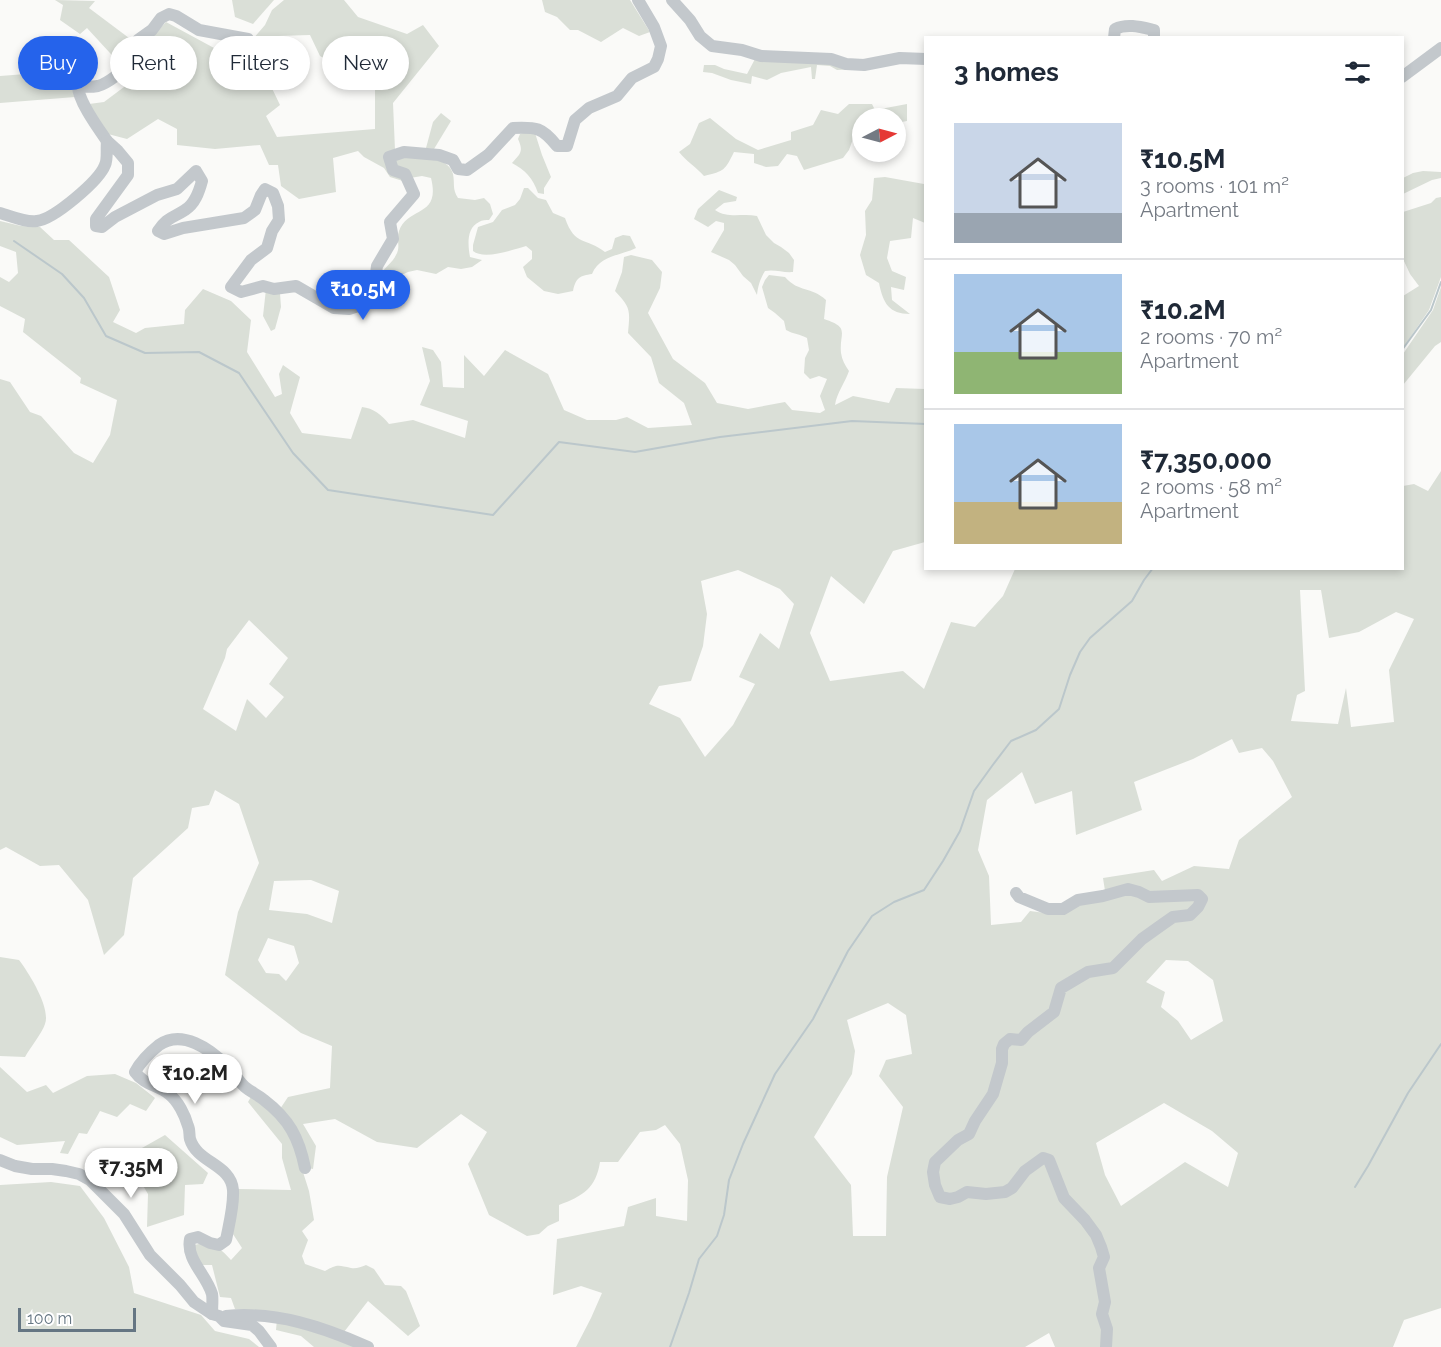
<!DOCTYPE html>
<html lang="en">
<head>
<meta charset="utf-8">
<style>
  :root { --surface:#fff; --page:#f2f2f3; --text:#1f2937; --muted:#747a83; --line:#e0e1e3; --accent:#2563eb }
  body { margin:0; font-family:Raleway,sans-serif; background:var(--page); color:var(--text); height:100vh; display:flex; flex-direction:column; font-size:22px; white-space:nowrap }
  * { box-sizing:border-box; margin:0 }
  p { font-size:20px; color:var(--muted) }
  .icon { flex:none; width:33px; height:33px; fill:none; stroke:currentColor; stroke-width:2; stroke-linecap:round; stroke-linejoin:round }
  .map { position:relative; flex:1; overflow:hidden }
  .drawer { position:absolute; left:924px; top:36px; width:480px; height:534px; display:flex; flex-direction:column; background:var(--surface); border-radius:0px; box-shadow:0 3px 9px #0003 }
  .drawer>* { flex:none }
  .guide { position:absolute; left:18px; top:36px; width:570px; height:54px; display:flex; gap:12px }
  .needle { width:39px; rotate:84deg }
  .fabs { position:absolute; left:852px; top:108px; display:grid; gap:12px }
  .fabs a { display:grid; place-items:center; width:54px; height:54px; border-radius:50%; background:var(--surface); box-shadow:0 3px 9px #0003; font-size:30px }
  .scale { position:absolute; left:18px; bottom:15px; width:118px; box-sizing:border-box; padding-left:6px; border:3px solid #657683; border-top:0; font-size:16px; line-height:21px; white-space:nowrap; color:#657683; -webkit-text-stroke:4px #fff; paint-order:stroke }
  .price { position:absolute; translate:-50% -51px; padding:0 14px; border-radius:21px; background:#fff; color:#222; font-size:20px; line-height:39px; filter:drop-shadow(0 2px 3px #0008) }
  .price::after { content:''; position:absolute; left:50%; top:36px; width:18px; height:14px; margin-left:-9px; background:inherit; clip-path:polygon(0 0,100% 0,50% 100%) }
  .price.selected { background:var(--accent); color:#fff }
  ul { padding:0; list-style:none }
  li { display:flex; align-items:center; gap:18px; height:150px; padding:0 30px }
  li+li { border-top:2px solid var(--line) }
  li span { display:grid; place-items:center; flex:none; width:168px; height:120px; border-radius:0px; color:#555 }
  li>.icon { margin-inline-start:auto }
  span .icon { width:72px; height:72px; fill:#fffc; stroke-width:1 }
  li b { font-size:26px }
  h2 { display:flex; justify-content:space-between; align-items:center; height:72px; padding:0 30px; font-size:26px }
  .pill { padding:0 21px; border-radius:27px; background:var(--surface); box-shadow:0 3px 9px #0003; font-size:21px; line-height:54px }
  .pill.selected { background:var(--accent); color:#fff }
  .map>svg:first-child { display:block }
  .green { fill:#dadfd7; fill-rule:evenodd }
  .lines { fill:none; stroke-linecap:round; stroke-linejoin:round }
  .stream { stroke:#bbc7cb; stroke-width:2 }
  .minor { stroke:#c3c8cc; stroke-width:12 }
</style>
</head>
<body>
<div class="map">
<svg width="1441" height="1347" viewBox="0 0 1441 1347">
  <rect width="100%" height="100%" fill="#fafaf8"/>
  <g class="green">
    <polygon points="55,0 95,1 89,8 133,41 125,62 121,65 87,28 80,34 60,20 63,5"/>
    <polygon points="232,0 274,0 253,24 235,17"/>
    <path d="M 284,0 L 344,0 L 358,17 L 407,34 L 423,25 L 439,46 L 393,103 L 395,150 L 386,156 L 406,182 L 390,177 L 384,168 L 364,157 L 358,151 L 333,158 L 336,192 L 299,199 L 281,186 L 278,165 L 269,165 L 260,145 L 215,149 L 177,145 L 177,129 L 158,119 L 127,139 L 108,134 L 89,104 L 104,102 L 136,78 L 131,68 L 131,52 L 155,34 L 166,22 L 227,55 L 253,39 L 265,25 L 272,10 ZM 310,35 L 320,56 L 375,87 L 375,129 L 277,137 L 266,116 L 280,105 L 256,55 L 278,36 Z"/>
    <polygon points="542,0 630,0 650,32 639,36 623,28 601,42 578,30 570,30 557,17 545,12"/>
    <polygon points="37,46 47,76 76,82 75,97 0,103 0,76 26,74 21,50"/>
    <polygon points="755,59 828,61 862,69 837,70 830,66 817,65 815,79 812,79 811,67 781,73 767,80 752,76 751,84 731,80 712,73 703,72 704,65 715,65 724,69 747,74"/>
    <path d="M 849,104 L 872,104 L 875,110 L 907,104 L 907,121 L 896,123 L 896,118 L 862,118 L 862,137 L 853,139 L 849,150 L 843,158 L 804,170 L 797,156 L 787,154 L 778,166 L 766,167 L 754,163 L 754,154 L 734,152 C 725,170 725,171 704,176 C 696,167 686,161 679,152 L 690,144 L 699,123 L 710,118 L 736,139 L 758,150 L 791,140 L 791,132 L 813,125 L 821,110 L 838,114 Z"/>
    <polygon points="441,113 451,121 434,149 426,148 433,122"/>
    <path d="M 528,131 L 535,133 L 542,155 L 551,177 L 544,188 L 544,194 L 538,193 C 533,178 525,170 512,163 C 520,154 524,152 518,139 L 520,134 Z"/>
    <path d="M 405,154 C 420,156 449,157 453,174 C 455,184 452,189 458,198 L 475,200 L 484,198 L 490,204 L 493,214 L 489,220 C 486,220 482,220 479,222 C 466,228 468,246 470,257 L 482,260 L 472,267 L 461,269 L 448,267 L 436,274 L 417,270 L 408,272 L 389,281 L 381,274 C 385,267 393,262 396,255 C 401,247 396,239 399,231 C 408,206 441,218 431,178 L 422,176 L 410,178 L 395,168 L 394,158 Z"/>
    <polygon points="1423,171 1441,172 1441,178 1432,180 1403,194 1403,178 1413,173"/>
    <path d="M 885,177 L 924,184 L 925,187 L 925,225 L 925,223 L 913,218 L 911,238 L 890,241 L 887,258 L 892,271 L 906,277 L 904,290 L 891,287 L 892,300 L 910,314 C 889,314 883,303 879,283 L 866,275 L 860,255 L 866,235 L 865,211 L 872,200 L 874,178 Z"/>
    <path d="M 524,188 L 528,188 L 538,198 L 546,200 L 553,213 L 565,218 C 575,247 586,237 605,252 L 612,249 L 615,238 L 623,235 L 630,236 L 636,248 C 620,256 600,255 592,274 C 580,276 576,277 573,291 L 558,294 L 544,291 L 527,277 L 523,267 L 532,259 L 532,251 L 526,246 C 512,250 484,260 473,251 L 473,245 L 478,227 L 493,222 L 502,210 L 515,205 L 520,199 Z"/>
    <path d="M 719,190 L 737,197 L 736,201 L 724,203 L 715,210 C 728,219 742,213 757,216 L 766,235 L 774,243 L 781,247 L 789,253 L 794,260 L 793,272 C 783,273 775,269 765,271 C 760,279 758,286 757,295 L 751,283 L 743,276 L 735,265 L 729,260 L 711,252 L 724,230 L 724,223 L 716,221 L 708,227 L 694,219 L 698,209 Z"/>
    <polygon points="1441,197 1441,277 1429,310 1403,348 1403,296 1419,286 1410,274 1403,259 1403,212 1431,203 1436,198"/>
    <path d="M 0,221 L 21,226 L 40,227 L 54,240 L 69,240 L 109,277 L 120,310 L 113,322 L 136,333 L 145,328 L 184,324 L 185,310 L 203,289 L 231,301 L 251,320 L 247,352 L 275,397 L 282,394 L 279,374 L 283,365 L 300,377 L 290,413 L 302,433 L 351,439 L 362,407 C 373,408 382,415 389,424 L 413,420 L 465,438 L 468,421 L 420,405 L 430,381 L 422,347 L 433,350 L 441,362 L 443,387 L 464,388 L 464,355 L 484,376 L 505,350 L 548,374 L 564,410 L 587,420 L 616,420 L 627,417 L 648,428 L 692,425 L 684,403 L 659,383 L 651,357 L 628,333 C 630,310 631,308 615,291 L 622,272 L 624,257 L 631,255 L 652,260 L 662,272 L 660,288 L 648,313 L 673,359 L 705,383 L 717,403 L 748,409 L 785,402 L 792,410 L 820,413 L 825,410 L 820,396 L 827,379 L 819,376 L 810,379 L 804,373 L 805,358 L 809,350 L 807,338 C 800,334 793,334 786,330 L 784,321 L 775,313 L 768,308 L 762,287 L 765,280 L 769,275 L 785,277 C 799,293 811,286 826,300 L 824,319 C 851,328 839,332 841,353 C 842,360 845,365 849,371 C 845,383 837,392 835,405 L 853,396 L 889,403 L 896,388 L 925,389 L 925,542 L 893,551 L 864,604 L 831,576 L 810,633 L 830,681 L 903,671 L 924,689 L 951,622 L 975,627 L 1003,596 L 1015,569 L 1402,568 L 1403,486 L 1414,484 L 1428,491 L 1441,471 L 1441,1308 L 1404,1320 L 1393,1347 L 1109,1347 L 1110,1328 L 1104,1312 L 1109,1301 L 1102,1268 L 1108,1258 L 1104,1245 L 1098,1233 L 1088,1217 L 1068,1196 L 1050,1155 L 1041,1155 L 1020,1171 L 1007,1188 L 998,1190 L 974,1189 L 964,1190 L 956,1195 L 944,1195 C 932,1169 938,1162 959,1145 C 963,1141 970,1138 973,1133 C 977,1127 979,1119 983,1112 C 987,1106 994,1101 997,1094 C 1003,1082 1005,1062 1004,1049 L 1011,1043 L 1024,1045 L 1032,1033 L 1057,1014 L 1064,990 L 1089,975 L 1114,970 L 1136,948 L 1165,925 L 1175,918 L 1193,916 L 1201,906 L 1205,898 L 1199,891 L 1150,892 L 1140,888 L 1127,887 L 1105,891 L 1103,878 L 1154,870 L 1162,881 L 1194,866 L 1229,869 L 1239,840 L 1292,797 L 1273,761 L 1262,748 L 1239,753 L 1232,739 L 1193,759 L 1134,782 L 1142,810 L 1076,835 L 1072,791 L 1035,804 L 1022,772 L 987,800 L 978,850 L 989,876 L 991,925 L 1021,922 L 1030,911 L 1061,915 L 1075,905 L 1106,899 L 1128,892 L 1138,894 L 1149,900 L 1160,898 L 1197,897 L 1200,899 L 1195,907 L 1189,913 L 1171,915 L 1161,922 L 1140,938 L 1111,967 L 1086,970 L 1058,987 L 1052,1011 L 1019,1038 L 1010,1036 L 1001,1044 L 999,1051 L 998,1064 L 990,1094 L 981,1105 L 966,1133 L 955,1141 L 933,1163 L 930,1175 L 933,1187 L 939,1200 L 950,1202 L 968,1194 L 988,1196 L 1008,1194 L 1028,1172 L 1042,1161 L 1047,1162 L 1062,1201 L 1084,1222 L 1094,1237 L 1100,1249 L 1102,1258 L 1096,1270 L 1103,1303 L 1099,1316 L 1105,1330 L 1104,1347 L 1055,1347 L 1049,1333 L 1025,1347 L 576,1347 L 591,1318 L 602,1293 L 581,1286 L 553,1295 L 557,1239 L 624,1226 L 628,1207 L 656,1198 L 656,1216 L 687,1221 L 688,1180 L 680,1144 L 665,1125 L 656,1130 L 640,1132 L 618,1162 L 600,1162 C 596,1188 583,1196 559,1205 L 559,1221 L 548,1226 L 539,1234 L 527,1236 L 489,1215 L 468,1164 L 487,1132 L 461,1114 L 417,1148 L 377,1142 L 335,1119 L 303,1124 L 316,1146 L 313,1169 L 308,1168 C 302,1140 297,1132 280,1109 L 288,1097 L 330,1088 L 332,1046 L 301,1033 L 225,975 L 238,912 L 259,863 L 239,804 L 215,790 L 209,805 L 192,808 L 188,828 L 133,878 L 124,935 L 104,955 L 88,900 L 59,865 L 40,866 L 6,847 L 0,850 L 0,379 L 10,382 L 30,412 L 41,416 L 74,453 L 93,463 L 110,435 L 117,400 L 80,383 L 81,378 L 23,332 L 25,319 L 0,306 L 0,277 L 9,282 L 18,273 L 16,252 L 0,246 ZM 738,570 L 780,589 L 794,604 L 779,649 L 760,633 L 739,677 L 755,684 L 733,725 L 705,757 L 680,718 L 649,704 L 659,686 L 691,681 L 703,646 L 707,614 L 701,581 ZM 1300,590 L 1321,590 L 1329,638 L 1359,632 L 1396,612 L 1414,619 L 1389,670 L 1394,722 L 1351,727 L 1346,688 L 1338,724 L 1291,721 L 1297,695 L 1305,691 ZM 249,620 L 288,658 L 269,684 L 284,697 L 266,718 L 247,699 L 236,731 L 203,709 L 225,658 L 227,649 ZM 311,880 L 339,891 L 332,923 L 307,914 L 269,910 L 274,881 ZM 268,938 L 294,946 L 299,963 L 286,981 L 279,974 L 266,973 L 258,960 ZM 1166,960 L 1188,961 L 1213,980 L 1223,1021 L 1191,1040 L 1178,1021 L 1161,1007 L 1165,992 L 1146,982 ZM 888,1003 L 906,1015 L 912,1054 L 886,1060 L 879,1076 L 903,1107 L 887,1177 L 886,1236 L 853,1236 L 851,1185 L 814,1137 L 852,1074 L 855,1051 L 847,1020 ZM 1164,1103 L 1212,1131 L 1238,1153 L 1228,1187 L 1185,1162 L 1121,1206 L 1105,1175 L 1096,1143 Z"/>
    <polygon points="1441,287 1441,342 1435,346 1403,385 1403,354 1433,310"/>
    <polygon points="266,289 280,293 281,307 275,329 271,331 263,316"/>
    <path d="M 0,957 L 19,960 C 29,973 51,1008 45,1024 C 42,1033 30,1048 25,1057 L 0,1056 Z"/>
    <polygon points="0,1067 27,1092 46,1085 53,1093 87,1076 115,1074 136,1083 155,1098 146,1111 130,1104 117,1117 100,1111 87,1134 79,1133 68,1154 60,1153 65,1141 17,1145 0,1137"/>
    <path d="M 252,1095 L 290,1131 L 309,1191 L 314,1220 L 302,1231 L 308,1240 L 302,1256 L 305,1264 L 325,1271 C 337,1264 338,1265 351,1268 C 356,1269 361,1267 366,1265 L 374,1269 L 385,1285 L 401,1286 L 406,1291 L 420,1326 L 408,1336 L 368,1301 L 344,1332 L 286,1314 L 235,1309 L 231,1298 L 220,1297 L 212,1265 L 200,1265 L 194,1245 C 212,1241 220,1248 231,1260 L 242,1248 L 231,1231 L 237,1189 L 291,1190 L 282,1158 L 282,1144 L 248,1102 Z"/>
    <polygon points="165,1135 208,1173 203,1184 185,1185 184,1215 147,1227 148,1194 126,1157"/>
    <polygon points="51,1182 80,1186 104,1218 129,1267 134,1293 201,1315 215,1331 249,1339 259,1347 0,1347 0,1185"/>
    <polygon points="277,1319 363,1347 314,1347 301,1336 276,1330"/>
  </g>
  <g class="lines">
    <g class="stream">
      <polyline points="14,241 62,274 84,298 106,336 145,353 199,352 239,373 293,453 328,490 493,515 559,442 635,452 720,437 852,421 926,424"/>
      <polyline points="1402,350 1431,310 1441,282"/>
      <polyline points="1355,1187 1368,1166 1408,1093 1441,1044"/>
      <polyline points="670,1347 689,1293 699,1259 717,1236 724,1215 729,1180 743,1144 775,1074 813,1019 848,951 872,916 894,902 924,890 943,861 960,831 974,791 992,766 1011,741 1036,730 1059,709 1070,675 1080,652 1090,638 1132,601 1144,580 1153,568"/>
    </g>
    <g class="minor">
      <polyline points="672,0 690,20 700,36 712,46 742,50 761,56 831,59 846,64 864,65 900,58 926,59"/>
      <path d="M 1114,38 L 1115,29 C 1127,23 1141,27 1154,30 L 1154,38"/>
      <polyline points="1402,77 1441,48"/>
      <path d="M 107,141 C 98,128 78,101 78,86 C 85,87 92,87 98,86 C 106,84 128,69 130,61 C 130,58 129,55 128,51 L 138,40 L 152,30 L 161,18 L 169,14 L 176,16 L 199,30 L 248,39"/>
      <path d="M 0,213 C 11,216 26,223 37,221 C 54,219 99,181 105,165 C 108,159 106,148 107,141 L 118,151 L 128,163 L 128,175 L 96,219 L 96,226 L 102,227 L 115,217 L 157,195 L 177,189 L 196,171 L 202,181 C 199,192 195,204 185,210 C 173,218 167,217 158,231 L 164,234 L 183,228 L 244,218 L 255,210 L 261,195 L 265,189 L 273,193 L 278,206 L 279,220 L 272,231 L 267,248 L 251,260 L 231,287 L 241,292 L 263,286 L 274,289 L 296,286 L 334,308 L 349,309 L 361,305 L 373,295 L 377,266 L 393,239 L 390,222 L 414,194 L 405,174 L 393,170 L 389,157 L 404,152 L 439,155 L 453,160 L 458,169 L 467,170 L 488,155 L 513,128 C 536,127 542,127 557,146 L 567,146 L 575,120 L 589,108 L 617,96 L 632,78 L 654,67 L 658,59 L 661,46 L 654,27 L 638,0"/>
      <polyline points="1016,893 1019,897 1048,909 1063,909 1078,900 1103,896 1128,889 1139,892 1149,897 1198,895 1202,899 1198,907 1190,915 1173,917 1163,924 1142,939 1113,968 1088,972 1061,988 1054,1012 1028,1032 1021,1040 1010,1039 1004,1044 1002,1049 1002,1063 993,1094 975,1121 969,1134 958,1140 935,1162 933,1172 935,1185 940,1197 950,1199 958,1197 967,1192 986,1194 1005,1192 1012,1188 1025,1171 1043,1158 1049,1160 1064,1198 1085,1220 1096,1235 1101,1247 1104,1257 1099,1268 1105,1302 1102,1314 1107,1329 1106,1347"/>
      <polyline points="0,1160 15,1166 32,1169 52,1169 66,1171 79,1174 90,1180 124,1214 150,1255 180,1285 194,1302 212,1314 219,1316 224,1321 252,1325 259,1331 271,1347"/>
      <path d="M 212,1314 C 212,1307 213,1299 212,1294 C 206,1274 186,1260 190,1239 L 198,1237 L 210,1243 L 219,1245 L 226,1240 C 229,1224 234,1206 233,1190 C 231,1164 197,1163 190,1139 C 189,1135 190,1130 188,1126 C 185,1115 178,1101 169,1094 C 158,1085 144,1085 135,1072 C 141,1061 149,1053 159,1045 C 182,1029 210,1049 227,1066 C 234,1072 238,1081 245,1087 C 251,1092 258,1095 264,1100 C 289,1119 299,1138 305,1168"/>
      <path d="M 226,1316 C 276,1311 323,1327 368,1347"/>
    </g>
  </g>
</svg>
<div class="fabs">
<a><svg class="needle" viewBox="-14 -14 28 28"><path d="M0-13l5 13h-10z" fill="#e53935"/><path d="M0 13l5-13h-10z" fill="#747a83"/></svg></a>
</div>
<div class="scale">100 m</div>
<b class="price selected" style="left:363px;top:321px">₹10.5M</b>
<b class="price" style="left:195px;top:1105px">₹10.2M</b>
<b class="price" style="left:131px;top:1199px">₹7.35M</b>
<div class="guide">
<a class="pill selected">Buy</a>
<a class="pill">Rent</a>
<a class="pill">Filters</a>
<a class="pill">New</a>
</div>
<section class="drawer">
<h2>3 homes<svg class="icon" aria-label="filters" viewBox="0 0 24 24"><path d="M4 7h16M4 17h16"/><circle cx="9" cy="7" r="2"/><circle cx="15" cy="17" r="2"/></svg></h2>
<ul>
<li><span style="background:linear-gradient(#c9d6e8 75%,#9aa5b1 0)"><svg class="icon" aria-label="home" viewBox="0 0 24 24"><path d="M3 11l9-7 9 7M6 9v11h12V9"/></svg></span><div><b>₹10.5M</b><p>3 rooms · 101 m²</p><p>Apartment</p></div></li>
<li><span style="background:linear-gradient(#a9c7e8 65%,#8fb573 0)"><svg class="icon" aria-label="home" viewBox="0 0 24 24"><path d="M3 11l9-7 9 7M6 9v11h12V9"/></svg></span><div><b>₹10.2M</b><p>2 rooms · 70 m²</p><p>Apartment</p></div></li>
<li><span style="background:linear-gradient(#a9c7e8 65%,#c2b280 0)"><svg class="icon" aria-label="home" viewBox="0 0 24 24"><path d="M3 11l9-7 9 7M6 9v11h12V9"/></svg></span><div><b>₹7,350,000</b><p>2 rooms · 58 m²</p><p>Apartment</p></div></li>
</ul>
</section>
</div>
</body>
</html>
